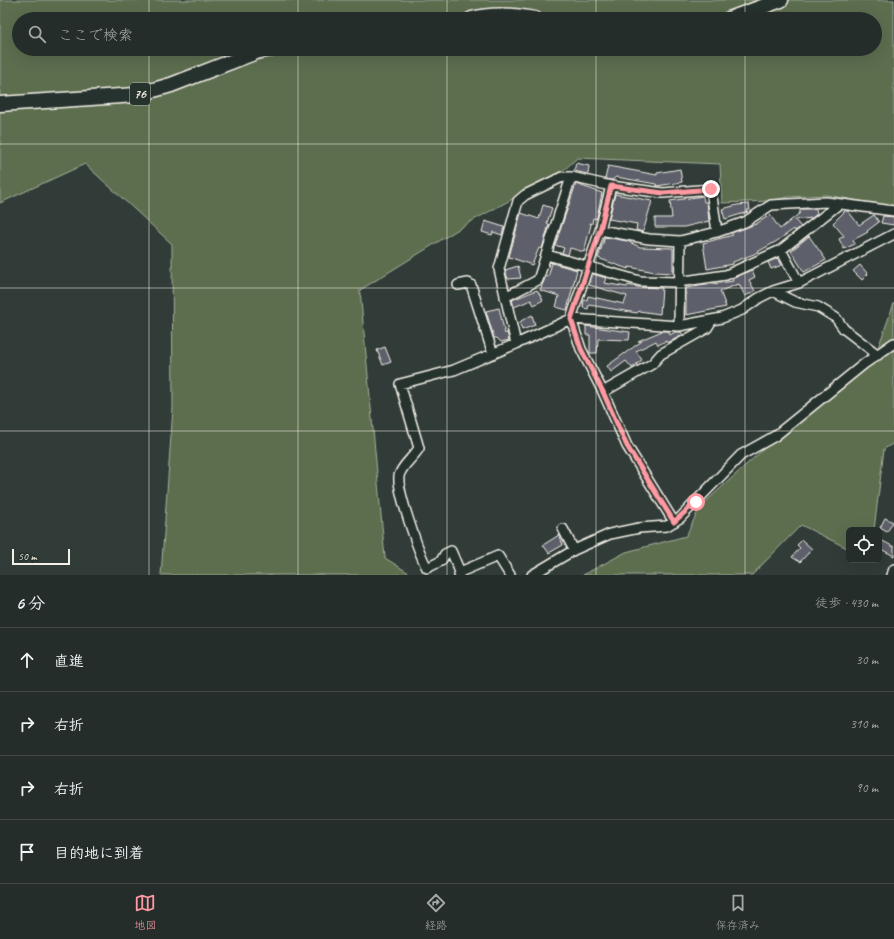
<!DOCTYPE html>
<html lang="ja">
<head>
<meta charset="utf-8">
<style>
  body { margin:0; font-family:Caveat,"Klee One",sans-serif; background:#313937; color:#f1f3f6 }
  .controls { position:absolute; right:12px; bottom:12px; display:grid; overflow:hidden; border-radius:6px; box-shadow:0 4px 16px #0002 }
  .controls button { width:36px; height:36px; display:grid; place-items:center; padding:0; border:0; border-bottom:1px solid #424947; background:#252d2b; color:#f1f3f6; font:20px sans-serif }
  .scale { position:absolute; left:12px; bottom:10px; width:58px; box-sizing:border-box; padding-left:4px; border:2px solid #f4f1e8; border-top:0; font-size:11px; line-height:14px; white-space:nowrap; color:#f4f1e8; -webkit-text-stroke:3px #26332d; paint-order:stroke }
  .stop { position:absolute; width:12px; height:12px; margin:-9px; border:3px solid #ff9aa2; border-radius:50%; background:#fff }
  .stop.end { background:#ff9aa2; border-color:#fff; box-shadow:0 1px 4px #0008 }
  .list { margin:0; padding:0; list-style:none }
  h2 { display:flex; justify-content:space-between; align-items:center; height:52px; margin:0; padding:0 16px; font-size:17px }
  h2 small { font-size:13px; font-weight:400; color:#a3a8a9 }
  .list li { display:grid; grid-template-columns:26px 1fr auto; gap:12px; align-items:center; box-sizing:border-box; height:64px; padding:0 16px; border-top:1px solid #424947 }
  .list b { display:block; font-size:15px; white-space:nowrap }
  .list em { font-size:13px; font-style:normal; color:#a3a8a9 }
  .icon { flex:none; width:22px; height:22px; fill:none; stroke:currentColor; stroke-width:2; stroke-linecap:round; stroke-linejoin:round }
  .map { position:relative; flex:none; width:894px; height:575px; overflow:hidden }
  .search { position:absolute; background:#252d2b; box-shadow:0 4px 16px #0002; left:12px; right:12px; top:12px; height:44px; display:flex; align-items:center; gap:10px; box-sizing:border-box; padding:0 14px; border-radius:22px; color:#a3a8a9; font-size:15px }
  .sheet { height:308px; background:#252d2b }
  nav { display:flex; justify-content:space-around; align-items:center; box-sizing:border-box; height:56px; border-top:1px solid #424947; background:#252d2b; font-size:11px; color:#a3a8a9 }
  nav a { display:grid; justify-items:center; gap:2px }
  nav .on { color:#ff9aa2 }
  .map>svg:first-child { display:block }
</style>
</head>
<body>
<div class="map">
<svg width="894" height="575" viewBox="0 0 894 575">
  <rect width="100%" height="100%" fill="#313c39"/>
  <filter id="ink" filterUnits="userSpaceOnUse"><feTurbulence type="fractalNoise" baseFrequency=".025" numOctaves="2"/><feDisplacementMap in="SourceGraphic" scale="8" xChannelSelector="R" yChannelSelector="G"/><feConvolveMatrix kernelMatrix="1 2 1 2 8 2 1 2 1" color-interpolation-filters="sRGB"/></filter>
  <g filter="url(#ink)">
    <path fill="#5d6e50" stroke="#a8b09c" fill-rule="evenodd" d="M 0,0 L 894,0 L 894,207 L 826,195 L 789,197 L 769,201 L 722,203 L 720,164 L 577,158 L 562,172 L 470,222 L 360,290 L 385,558 L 412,575 L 161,575 L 173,408 L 172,244 L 85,164 L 0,203 ZM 19,19 L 875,19 L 875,49 L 19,49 Z
      M 894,303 L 894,443 L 884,449 L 874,530 L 849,530 L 849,549 L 801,525 L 752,575 L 583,575 L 626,552 L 686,536 L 700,507 L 804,412 L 878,348 Z"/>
    <path fill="#5d5e6a" stroke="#f4f1e8" d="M 576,163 L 589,166 L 588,174 L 574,171 Z
      M 608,166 L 657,175 L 657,173 L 680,169 L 682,182 L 657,186 L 656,184 L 616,177 L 612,180 L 605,179 Z
      M 576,184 L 602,193 L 597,217 L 596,219 L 593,218 L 592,224 L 590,223 L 591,225 L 584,252 L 570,248 L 568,255 L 562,253 L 564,248 L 555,245 Z
      M 615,194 L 652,201 L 643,232 L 636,230 L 637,224 L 609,219 Z
      M 703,196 L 704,202 L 707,202 L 709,221 L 684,227 L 655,227 L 655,218 L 672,218 L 670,201 Z
      M 749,204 L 750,210 L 747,210 L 748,212 L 725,219 L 722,209 L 737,205 Z
      M 543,205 L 552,208 L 547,223 L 549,224 L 542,249 L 539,248 L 532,265 L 509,257 L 521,213 L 539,219 Z
      M 800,209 L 816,209 L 817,214 L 812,218 L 795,220 L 801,227 L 795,231 L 794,229 L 777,241 L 754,254 L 733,262 L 733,264 L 707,269 L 703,243 L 733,235 L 731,233 L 756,224 L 770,215 L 780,229 L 800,213 Z
      M 845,211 L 848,211 L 859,225 L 874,215 L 879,222 L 867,231 L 868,232 L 853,240 L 855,244 L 844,249 L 839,239 L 844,236 L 833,223 Z
      M 883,216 L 894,217 L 894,225 L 881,223 Z
      M 485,221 L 504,227 L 502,235 L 493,232 L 492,235 L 482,232 Z
      M 809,236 L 826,260 L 804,272 L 791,251 Z
      M 605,237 L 627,241 L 640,247 L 673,248 L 673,273 L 655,272 L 629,267 L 628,269 L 598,258 Z
      M 778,258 L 782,265 L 771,269 L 768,262 Z
      M 552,263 L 577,270 L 567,310 L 556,307 L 559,296 L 540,290 L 546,276 L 548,277 Z
      M 860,265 L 868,274 L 862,280 L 853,271 Z
      M 518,266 L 521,278 L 508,279 L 505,270 Z
      M 752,270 L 755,277 L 749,280 L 755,291 L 745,296 L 739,284 L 720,291 L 726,307 L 686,315 L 686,288 L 733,281 L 732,279 Z
      M 593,274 L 606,278 L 604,283 L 627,287 L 628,285 L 637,287 L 662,288 L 660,314 L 639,311 L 637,313 L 589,305 L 588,309 L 583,308 L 584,300 L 587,300 L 588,296 L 624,304 L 627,296 L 589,285 Z
      M 537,290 L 543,300 L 534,305 L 531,300 L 514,307 L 512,300 Z
      M 499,308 L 505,334 L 507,332 L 509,340 L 501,342 L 497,338 L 494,338 L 486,311 Z
      M 532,315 L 535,325 L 522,330 L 520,324 L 521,321 Z
      M 586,326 L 630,332 L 629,340 L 598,339 L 597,353 L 590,353 L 590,335 L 586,335 Z
      M 662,331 L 669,331 L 670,335 L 675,332 L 681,332 L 683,335 L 667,343 L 666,341 L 658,345 L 656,341 L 636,351 L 642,360 L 632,368 L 626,361 L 611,372 L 607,366 L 642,341 L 638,341 Z
      M 385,347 L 391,362 L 383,365 L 377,350 Z
      M 885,518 L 893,522 L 887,532 L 880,528 Z
      M 559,535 L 563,545 L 549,553 L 543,545 Z
      M 879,539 L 894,547 L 894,556 L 879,548 Z
      M 802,540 L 812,549 L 800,562 L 792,557 L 800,548 L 797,545 Z"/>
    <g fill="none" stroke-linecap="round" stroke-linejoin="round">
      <defs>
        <path id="minor" d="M 611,186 L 600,230 L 571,319 L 581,349 L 603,392 L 627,446 L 674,522
          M 600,230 L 649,239 L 680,241 L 717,232
          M 781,250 L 799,283
          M 547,255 L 640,281 L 678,282 L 726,275 L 781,250 L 839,204
          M 458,285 L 468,283 L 471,285 L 493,354
          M 773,291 L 795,302 L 818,307 L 836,318 L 844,329 L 878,355
          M 505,297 L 538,280 L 571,177
          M 679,326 L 680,241
          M 516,344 L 499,269 L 518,201 L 525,195 L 562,177 L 571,177 L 611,186 L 663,193 L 711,189 L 717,232 L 745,222 L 771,205 L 826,202 L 894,211
          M 603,392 L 652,364 L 661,354 L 707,328 L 712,320
          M 563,529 L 574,550
          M 460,572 L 451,551 L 445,554 L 441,561 L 427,568 C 419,553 397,491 399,476 C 401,466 414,457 419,448 L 400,384 L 454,370 L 516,344 L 571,319 L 679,326 L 722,318 L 742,310 L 759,298 L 773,291 L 799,283 L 894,234
          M 459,575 L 460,572 L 498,556 L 510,575
          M 532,575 L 574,550 L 610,534 L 639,528 L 667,526 L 680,518 L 741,455 L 775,436 L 864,364 L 894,343
          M 892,575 L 894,569"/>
        <path id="primary" d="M 472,19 C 493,13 514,15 535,19
          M 729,19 L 781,0
          M 0,104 L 136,95 L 171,85 L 259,51 L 272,49"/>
      </defs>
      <use href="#minor" stroke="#f4f1e8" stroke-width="12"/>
      <use href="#primary" stroke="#f4f1e8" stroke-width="17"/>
      <use href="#minor" stroke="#26332d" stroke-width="9"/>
      <use href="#primary" stroke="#26332d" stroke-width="14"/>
    </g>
  </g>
  <g fill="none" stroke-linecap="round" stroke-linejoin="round" filter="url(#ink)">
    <path stroke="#ff9aa2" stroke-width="5" d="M 696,502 L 674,522 L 627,446 L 603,392 L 581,349 L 571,319 L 600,230 L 611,186 L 663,193 L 711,189"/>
  </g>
  <path fill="none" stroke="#f4f1e8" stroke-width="1" stroke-opacity="0.55" d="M 149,0 L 149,19M 298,0 L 298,19M 447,0 L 447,19M 596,0 L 596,19M 745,0 L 745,19M 149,49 L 149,575M 298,49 L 298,575M 447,49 L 447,575M 596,49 L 596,575M 745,49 L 745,575M 0,144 L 894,144M 0,288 L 894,288M 0,431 L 894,431"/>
  <g text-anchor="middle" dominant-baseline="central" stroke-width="3" stroke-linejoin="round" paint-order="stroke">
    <rect fill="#26332d" stroke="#b6b8b0" stroke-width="1" x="130" y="83" width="20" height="22" rx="3"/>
    <g font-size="13" font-weight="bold" fill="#f4f1e8">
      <text x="140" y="94">76</text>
    </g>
  </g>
</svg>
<div class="controls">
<button><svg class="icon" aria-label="locate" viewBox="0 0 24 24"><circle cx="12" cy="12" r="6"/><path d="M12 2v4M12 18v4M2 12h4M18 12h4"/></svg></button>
</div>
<div class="scale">50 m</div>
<div class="stop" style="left:696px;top:502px"></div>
<div class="stop end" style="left:711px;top:189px"></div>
<div class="search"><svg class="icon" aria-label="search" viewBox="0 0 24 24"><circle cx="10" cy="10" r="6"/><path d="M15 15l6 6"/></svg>ここで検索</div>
</div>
<section class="sheet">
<h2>6 分<small>徒歩 · 430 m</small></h2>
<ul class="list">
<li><svg class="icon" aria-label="ahead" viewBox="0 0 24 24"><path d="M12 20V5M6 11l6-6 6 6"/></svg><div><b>直進</b></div><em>30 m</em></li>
<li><svg class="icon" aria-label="right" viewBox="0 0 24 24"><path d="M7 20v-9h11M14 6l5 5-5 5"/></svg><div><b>右折</b></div><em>310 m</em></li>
<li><svg class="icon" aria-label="right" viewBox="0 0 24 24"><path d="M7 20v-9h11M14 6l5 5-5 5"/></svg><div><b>右折</b></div><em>90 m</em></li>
<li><svg class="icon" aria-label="arrive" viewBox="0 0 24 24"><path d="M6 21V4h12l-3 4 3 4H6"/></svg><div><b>目的地に到着</b></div></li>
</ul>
</section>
<nav>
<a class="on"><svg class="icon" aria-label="map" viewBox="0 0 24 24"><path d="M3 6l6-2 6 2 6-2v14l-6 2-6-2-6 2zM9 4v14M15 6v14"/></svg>地図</a>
<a><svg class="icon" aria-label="directions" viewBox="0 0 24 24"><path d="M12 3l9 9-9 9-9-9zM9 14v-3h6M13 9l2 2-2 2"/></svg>経路</a>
<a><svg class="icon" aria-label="saved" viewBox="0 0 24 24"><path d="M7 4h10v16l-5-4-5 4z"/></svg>保存済み</a>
</nav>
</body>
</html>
